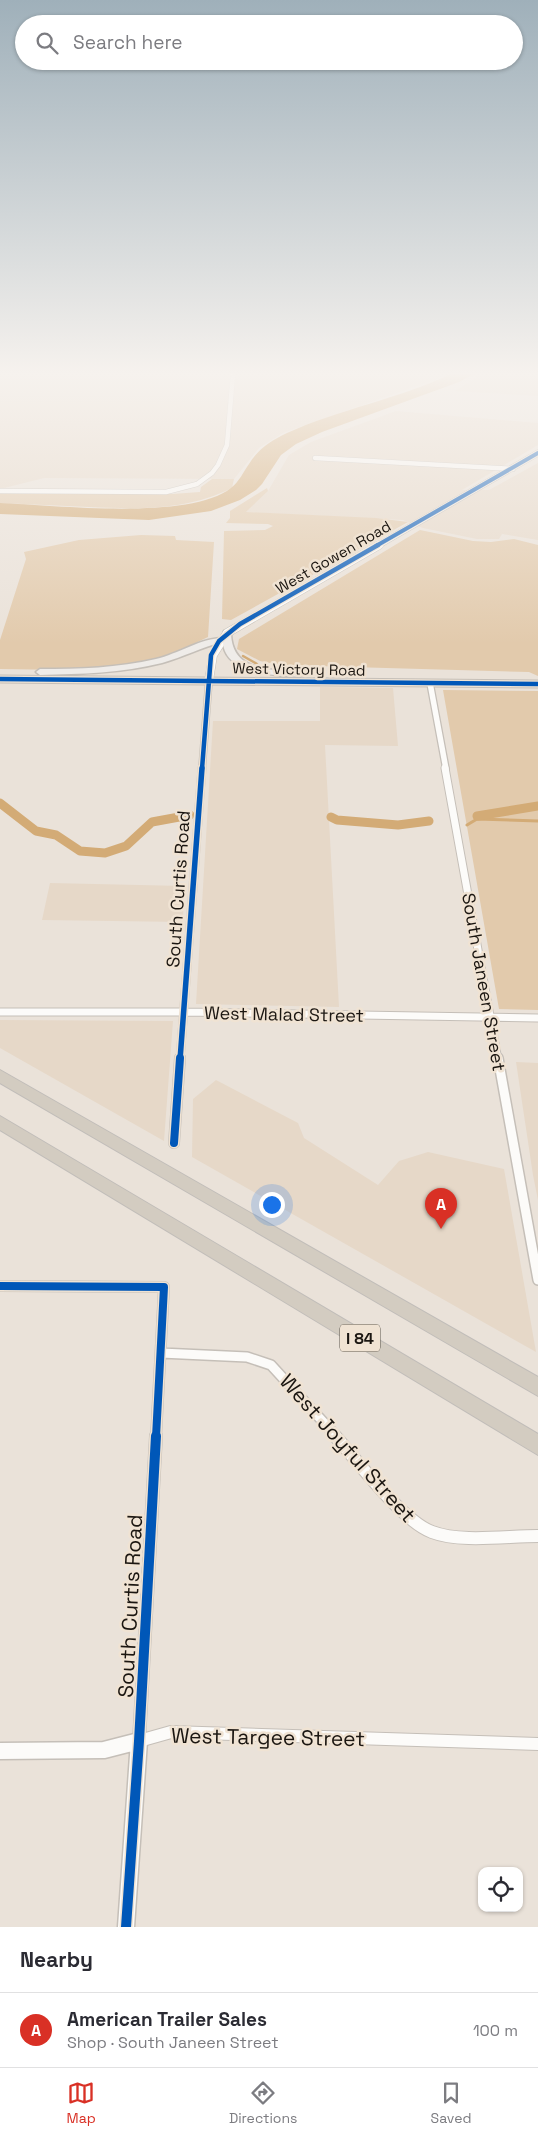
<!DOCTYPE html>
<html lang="en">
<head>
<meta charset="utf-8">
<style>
  body { margin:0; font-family:"Space Grotesk",sans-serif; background:#f2f2f3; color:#2b2b33 }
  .controls { position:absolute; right:15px; bottom:15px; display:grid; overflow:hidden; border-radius:10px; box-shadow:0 1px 4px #0004 }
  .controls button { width:45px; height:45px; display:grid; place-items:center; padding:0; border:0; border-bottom:1px solid #e1e1e2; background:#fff; color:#2b2b33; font:25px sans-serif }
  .you { position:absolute; left:271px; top:1204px; width:18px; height:18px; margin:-12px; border:4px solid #fff; border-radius:50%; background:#1a73e8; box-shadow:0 0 0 8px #1a73e833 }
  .badge { display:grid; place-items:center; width:32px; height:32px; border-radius:50%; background:#d93025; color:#fff; font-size:16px; font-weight:700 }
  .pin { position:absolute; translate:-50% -41px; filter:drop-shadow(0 1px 2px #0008) }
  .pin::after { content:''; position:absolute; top:26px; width:18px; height:15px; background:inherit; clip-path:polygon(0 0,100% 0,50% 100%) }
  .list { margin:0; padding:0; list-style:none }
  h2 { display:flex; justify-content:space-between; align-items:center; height:65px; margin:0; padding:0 20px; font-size:21px }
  h2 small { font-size:16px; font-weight:400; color:#7c7c81 }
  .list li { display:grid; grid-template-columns:32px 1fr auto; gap:15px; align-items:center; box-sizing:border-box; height:75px; padding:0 20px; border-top:1px solid #e1e1e2 }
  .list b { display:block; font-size:19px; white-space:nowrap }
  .list p { margin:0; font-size:16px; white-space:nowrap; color:#7c7c81 }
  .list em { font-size:16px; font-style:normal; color:#7c7c81 }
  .icon { flex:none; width:28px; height:28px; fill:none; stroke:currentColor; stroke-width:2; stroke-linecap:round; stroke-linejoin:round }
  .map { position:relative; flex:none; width:538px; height:1927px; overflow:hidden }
  .search { position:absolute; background:#fff; box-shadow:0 1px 4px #0004; left:15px; right:15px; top:15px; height:55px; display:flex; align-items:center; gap:12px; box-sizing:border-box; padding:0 18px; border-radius:28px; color:#7c7c81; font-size:19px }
  .sheet { height:140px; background:#fff }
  nav { display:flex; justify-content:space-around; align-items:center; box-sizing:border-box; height:70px; border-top:1px solid #e1e1e2; background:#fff; font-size:14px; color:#7c7c81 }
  nav a { display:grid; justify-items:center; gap:2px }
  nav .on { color:#d93025 }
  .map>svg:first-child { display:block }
</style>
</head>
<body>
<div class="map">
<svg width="538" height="1927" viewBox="0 0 538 1927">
  <rect width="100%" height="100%" fill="#eae2d9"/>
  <path fill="#e6d8c8" d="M 0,374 L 451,374 L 283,433 L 259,448 L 234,479 L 44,478 L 4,488 L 0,488 Z
    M 482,374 L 538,374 L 538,396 L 455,391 Z
    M 396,411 L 538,423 L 538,445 L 462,490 L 489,490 L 538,463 L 538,540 L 502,534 L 499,539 L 477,539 L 423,528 L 403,520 L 246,512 L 268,491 L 289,455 L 311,442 Z
    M 320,687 L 393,688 L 398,746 L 325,745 L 339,1007 L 196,1004 L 213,721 L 320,721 Z
    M 50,883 L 184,886 L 183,922 L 42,920 Z
    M 0,1020 L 173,1021 L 164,1141 L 0,1048 Z
    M 516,1062 L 538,1063 L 538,1200 L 533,1175 Z
    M 216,1080 L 298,1123 L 304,1138 L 378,1185 L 399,1161 L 428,1152 L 504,1169 L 536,1352 L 192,1157 L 193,1099 Z"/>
  <path fill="#e2caac" d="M 212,479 L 234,479 L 232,488 C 186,511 139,509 89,507 C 59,506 30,504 0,503 L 0,493 L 172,494 L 200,492 L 201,487 Z
    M 267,488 L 268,491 L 246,512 L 376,518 L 408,522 L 231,620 L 222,619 L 224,531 L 265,530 L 273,526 L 268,524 L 226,523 L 230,518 L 230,511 Z
    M 420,530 L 473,541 L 491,542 L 514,539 L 538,545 L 538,676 L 529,672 L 280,665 L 260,661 L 237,649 L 239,639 Z
    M 141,535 L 175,536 L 176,540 L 214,542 L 208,637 C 194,643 180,652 166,657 C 114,675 54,669 0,669 L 0,640 L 26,559 L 24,552 L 79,540 Z
    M 443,690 L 538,691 L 538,1010 L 499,1009 Z"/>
  <path fill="#d3ab76" d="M 451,374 L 474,374 L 459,382 L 322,432 L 296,444 L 281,455 L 262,484 L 256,490 L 240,500 L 211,511 L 149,520 L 0,514 L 0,503 C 54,505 189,521 231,488 C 239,482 244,471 249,464 C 258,449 272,440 287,433 C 340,409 398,399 451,374 Z"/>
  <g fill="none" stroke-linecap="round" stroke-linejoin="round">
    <path stroke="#d3ab76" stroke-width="2.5" d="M 243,656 L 257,664"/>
    <path stroke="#d3ab76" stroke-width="3" d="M 467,825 L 477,819 L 538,821"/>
    <path stroke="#d3ab76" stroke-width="9" d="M 0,803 L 36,831 L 56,835 L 80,851 L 105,853 L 126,846 L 152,822 L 190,815
      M 477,816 L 538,806
      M 331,817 L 337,820 L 398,825 L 429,821"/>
    <defs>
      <path id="minor-far4" d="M 315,458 L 513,469
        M 0,491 L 166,492 L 197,484 L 212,473 L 218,465 L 227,445 L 233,374"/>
      <path id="minor-far3" d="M 430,683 L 446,769
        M 202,769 L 209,680"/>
      <path id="minor-far2" d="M 445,768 L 498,1060
        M 0,1012 L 185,1012 L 538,1018
        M 180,1060 L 202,768"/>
      <path id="minor-far1" d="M 498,1058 L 538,1280
        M 174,1143 L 180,1058
        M 0,1286 L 164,1287 L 156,1437
        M 161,1353 L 247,1357 L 271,1365 L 337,1437"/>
      <path id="minor" d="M 156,1436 L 139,1741 L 171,1732 L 538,1744
        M 335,1436 C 358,1461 402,1521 432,1532 C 461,1543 506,1536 538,1536"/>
      <path id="tertiary-far2" d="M 377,546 L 538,453"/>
      <path id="tertiary-far1" d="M 209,680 L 213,655 L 227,633 L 379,545"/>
      <path id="tertiary" d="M 0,1751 L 104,1750 L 139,1741 L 126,1927"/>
      <path id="secondary" d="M 224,631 L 231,633 C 232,672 270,670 300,671 L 304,674 C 299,678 292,676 285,676 C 264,674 224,670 223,642 C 202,647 183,657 162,663 C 122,673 81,674 40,675 L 36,672 L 40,669 C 79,669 118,668 156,659 C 178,654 201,638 223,638 Z
        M 0,676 L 538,681 L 538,687 L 0,682 Z"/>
      <path id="motorway" d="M 0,1070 L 538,1377 L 538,1396 L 0,1083 Z
        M 0,1116 L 538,1434 L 538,1455 L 0,1130 Z"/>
    </defs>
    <use href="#minor-far4" stroke="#c5bfb8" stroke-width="5.5"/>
    <use href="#minor-far3" stroke="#c5bfb8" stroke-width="8"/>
    <use href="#minor-far2" stroke="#c5bfb8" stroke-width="9"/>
    <use href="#minor-far1" stroke="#c5bfb8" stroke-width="12"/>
    <use href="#minor" stroke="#c5bfb8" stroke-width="14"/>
    <use href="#tertiary-far2" stroke="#c5bfb8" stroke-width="7"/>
    <use href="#tertiary-far1" stroke="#c5bfb8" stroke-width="9"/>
    <use href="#tertiary" stroke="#c5bfb8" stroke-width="19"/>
    <use href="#secondary" stroke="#c5bfb8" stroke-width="3"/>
    <use href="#motorway" stroke="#c1bdb9" stroke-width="2"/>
    <use href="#minor-far4" stroke="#fcfbf9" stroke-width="4.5"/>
    <use href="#minor-far3" stroke="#fcfbf9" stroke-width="5.5"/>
    <use href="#minor-far2" stroke="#fcfbf9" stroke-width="7"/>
    <use href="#minor-far1" stroke="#fcfbf9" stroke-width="9"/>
    <use href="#minor" stroke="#fcfbf9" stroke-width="12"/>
    <use href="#tertiary-far2" stroke="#fcfbf9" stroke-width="5.5"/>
    <use href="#tertiary-far1" stroke="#fcfbf9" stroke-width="8"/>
    <use href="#tertiary" stroke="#fcfbf9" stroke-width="16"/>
    <use href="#secondary" fill="#efece9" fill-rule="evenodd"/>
    <use href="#motorway" fill="#d3ccc1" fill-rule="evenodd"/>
    <defs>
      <path id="cycleway-far4" d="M 376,546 L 538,453"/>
      <path id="cycleway-far3" d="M 0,679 L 538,684
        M 202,769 L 211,655 L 219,641 L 240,624 L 378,545"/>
      <path id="cycleway-far2" d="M 180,1060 L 202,768"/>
      <path id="cycleway-far1" d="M 174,1143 L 180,1058
        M 0,1286 L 164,1287 L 156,1437"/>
      <path id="cycleway" d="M 126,1927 L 139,1741 L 156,1436"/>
    </defs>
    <use href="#cycleway-far4" stroke="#f0e3d3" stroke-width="5.5"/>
    <use href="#cycleway-far3" stroke="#f0e3d3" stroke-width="7"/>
    <use href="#cycleway-far2" stroke="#f0e3d3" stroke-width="9"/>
    <use href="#cycleway-far1" stroke="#f0e3d3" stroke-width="11"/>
    <use href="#cycleway" stroke="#f0e3d3" stroke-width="13"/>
    <use href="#cycleway-far4" stroke="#0057b8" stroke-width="4"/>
    <use href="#cycleway-far3" stroke="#0057b8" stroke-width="4.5"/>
    <use href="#cycleway-far2" stroke="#0057b8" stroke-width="5.5"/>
    <use href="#cycleway-far1" stroke="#0057b8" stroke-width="8"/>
    <use href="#cycleway" stroke="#0057b8" stroke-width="10"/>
  </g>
  <linearGradient id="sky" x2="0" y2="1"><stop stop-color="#9fb0ba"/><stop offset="0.58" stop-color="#f6f2ee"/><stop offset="1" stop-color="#f6f2ee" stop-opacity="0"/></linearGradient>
  <rect width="538" height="644" fill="url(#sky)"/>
  <g text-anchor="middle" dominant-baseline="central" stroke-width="5" stroke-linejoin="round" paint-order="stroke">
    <g font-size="15" fill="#1b1611" stroke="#f0e3d3">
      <text transform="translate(333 557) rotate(-30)">West Gowen Road</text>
      <text transform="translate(299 669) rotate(1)">West Victory Road</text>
    </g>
    <rect fill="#f0e3d3" stroke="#5b544b" stroke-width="1" x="340" y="1324.5" width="40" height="27" rx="4"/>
    <g font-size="16" font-weight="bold" fill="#1b1611">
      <text x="360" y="1338">I 84</text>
    </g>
    <g font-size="18" fill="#1b1611" stroke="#f0e3d3">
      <text transform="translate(178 889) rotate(-86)">South Curtis Road</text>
      <text transform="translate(484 982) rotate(80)">South Janeen Street</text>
      <text transform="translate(284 1014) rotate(1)">West Malad Street</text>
    </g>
    <g font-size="21" fill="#1b1611" stroke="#f0e3d3">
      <text transform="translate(348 1448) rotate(48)">West Joyful Street</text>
      <text transform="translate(130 1606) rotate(-87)">South Curtis Road</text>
      <text transform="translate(268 1737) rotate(1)">West Targee Street</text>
    </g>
  </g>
</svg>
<div class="controls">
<button><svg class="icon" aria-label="locate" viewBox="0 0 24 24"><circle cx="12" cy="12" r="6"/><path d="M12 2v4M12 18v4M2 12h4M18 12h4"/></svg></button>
</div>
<div class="you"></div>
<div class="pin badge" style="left:441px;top:1229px">A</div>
<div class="search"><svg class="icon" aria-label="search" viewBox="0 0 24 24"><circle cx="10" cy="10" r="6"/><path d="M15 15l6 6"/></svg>Search here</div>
</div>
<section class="sheet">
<h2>Nearby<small></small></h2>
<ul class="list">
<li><span class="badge">A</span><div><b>American Trailer Sales</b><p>Shop · South Janeen Street</p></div><em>100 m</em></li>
</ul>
</section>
<nav>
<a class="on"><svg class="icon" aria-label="map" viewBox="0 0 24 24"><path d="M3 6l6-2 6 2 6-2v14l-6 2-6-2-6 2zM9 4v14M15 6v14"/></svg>Map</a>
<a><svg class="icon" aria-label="directions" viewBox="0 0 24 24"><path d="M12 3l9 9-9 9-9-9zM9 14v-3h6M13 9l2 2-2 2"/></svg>Directions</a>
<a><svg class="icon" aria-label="saved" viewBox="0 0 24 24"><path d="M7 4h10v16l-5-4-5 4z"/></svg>Saved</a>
</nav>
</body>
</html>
